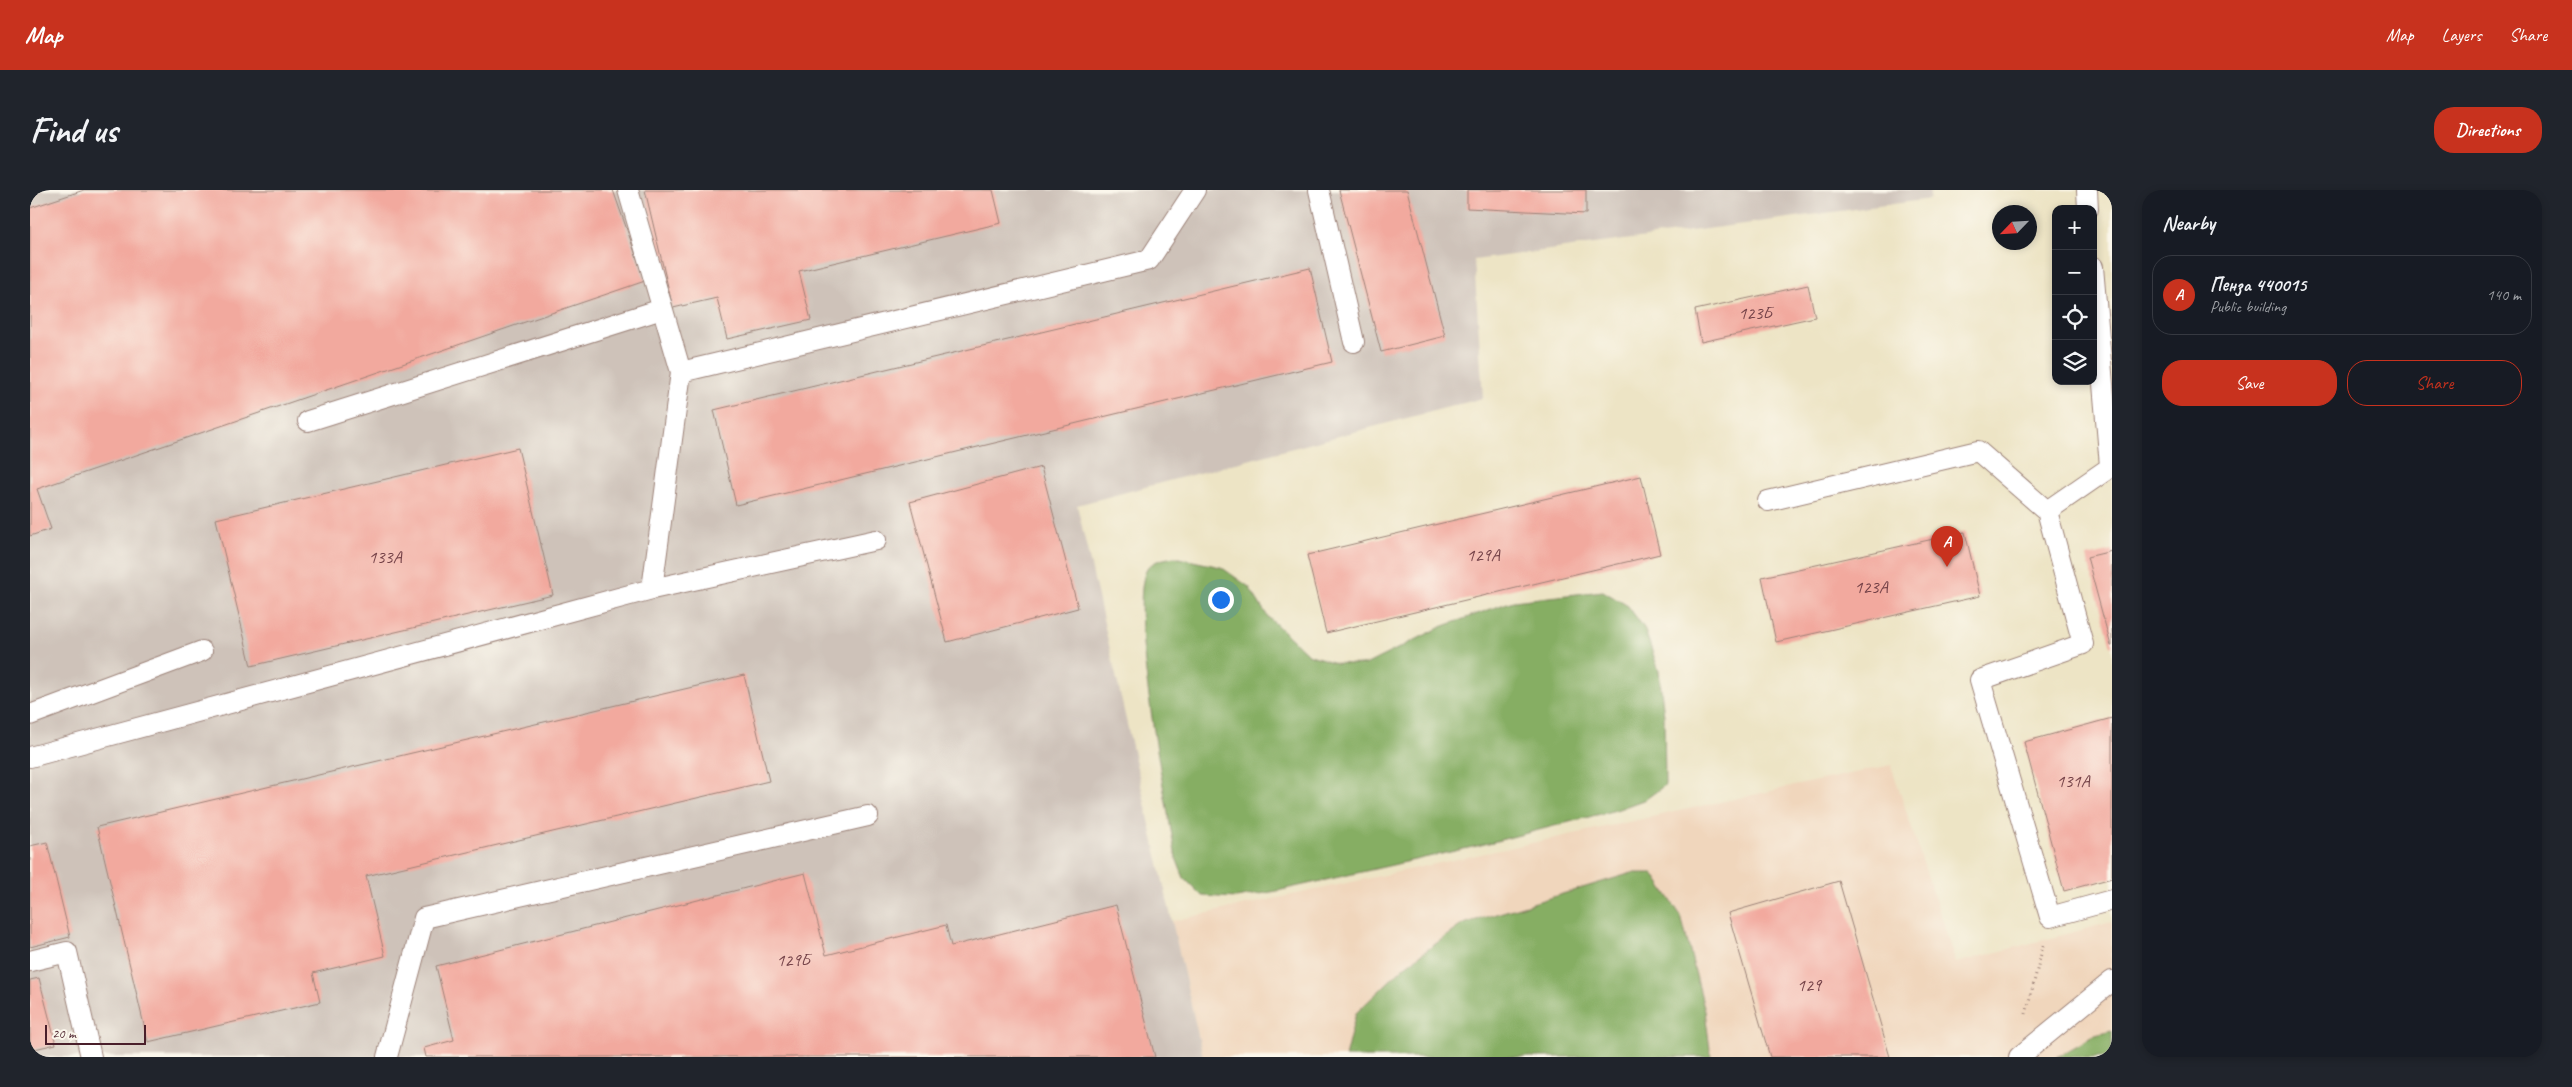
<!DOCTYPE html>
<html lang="en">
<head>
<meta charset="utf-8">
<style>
  body { margin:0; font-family:Caveat,sans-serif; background:#20242c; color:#f1f3f6 }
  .controls { position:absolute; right:15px; top:15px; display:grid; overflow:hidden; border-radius:10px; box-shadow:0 2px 8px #0003 }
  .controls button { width:45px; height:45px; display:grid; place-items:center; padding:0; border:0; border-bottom:1px solid #363941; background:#171b24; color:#f1f3f6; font:25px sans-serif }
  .compass { position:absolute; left:1962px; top:15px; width:45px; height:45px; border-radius:50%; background:#171b24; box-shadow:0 2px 8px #0003; rotate:245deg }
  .scale { position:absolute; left:15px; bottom:12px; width:101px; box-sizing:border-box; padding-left:5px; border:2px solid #4a1f2b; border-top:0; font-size:14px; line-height:18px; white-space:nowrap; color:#4a1f2b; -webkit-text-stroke:4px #fbf7ec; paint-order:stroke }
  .you { position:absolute; left:1190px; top:409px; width:18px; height:18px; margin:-12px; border:4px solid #fff; border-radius:50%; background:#1a73e8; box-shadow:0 0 0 8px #1a73e833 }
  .badge { display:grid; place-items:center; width:32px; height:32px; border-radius:50%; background:#c8321e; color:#fff; font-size:16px; font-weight:700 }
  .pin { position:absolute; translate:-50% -41px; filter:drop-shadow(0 1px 2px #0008) }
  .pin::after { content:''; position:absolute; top:26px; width:18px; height:15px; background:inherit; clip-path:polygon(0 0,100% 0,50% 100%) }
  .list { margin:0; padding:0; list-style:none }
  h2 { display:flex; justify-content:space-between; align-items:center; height:65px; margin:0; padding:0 20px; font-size:21px }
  h2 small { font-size:16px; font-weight:400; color:#9ea1a6 }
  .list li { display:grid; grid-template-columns:32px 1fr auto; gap:15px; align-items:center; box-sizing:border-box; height:80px; margin:0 10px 10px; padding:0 10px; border:1px solid #363941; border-radius:20px }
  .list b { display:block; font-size:19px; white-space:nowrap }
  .list p { margin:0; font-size:16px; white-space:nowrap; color:#9ea1a6 }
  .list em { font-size:16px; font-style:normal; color:#9ea1a6 }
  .actions { display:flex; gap:10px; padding:15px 20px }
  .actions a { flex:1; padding:11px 0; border:1px solid #c8321e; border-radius:20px; text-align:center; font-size:18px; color:#c8321e }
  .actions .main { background:#c8321e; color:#fff }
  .icon { flex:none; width:28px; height:28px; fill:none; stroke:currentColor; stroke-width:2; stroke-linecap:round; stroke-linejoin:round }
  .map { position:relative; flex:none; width:2082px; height:867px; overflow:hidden; border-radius:20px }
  header { display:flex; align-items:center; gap:30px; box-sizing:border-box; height:70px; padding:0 25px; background:#c8321e; color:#fff }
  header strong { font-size:24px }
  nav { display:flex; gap:28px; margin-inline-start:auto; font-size:18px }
  .intro { display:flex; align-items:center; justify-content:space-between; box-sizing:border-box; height:120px; padding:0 30px }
  h1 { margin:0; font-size:35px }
  .button { padding:12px 22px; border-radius:20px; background:#c8321e; color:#fff; font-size:18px; font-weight:700 }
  main { display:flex; gap:30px; padding:0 30px }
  aside { flex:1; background:#171b24; border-radius:20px; box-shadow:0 2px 8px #0003 }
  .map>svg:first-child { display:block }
</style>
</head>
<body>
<header>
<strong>Map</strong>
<nav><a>Map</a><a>Layers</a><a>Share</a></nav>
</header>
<div class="intro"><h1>Find us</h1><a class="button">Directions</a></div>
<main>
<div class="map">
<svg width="2082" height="867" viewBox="0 0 2082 867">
  <rect width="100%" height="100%" fill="#fbf7ec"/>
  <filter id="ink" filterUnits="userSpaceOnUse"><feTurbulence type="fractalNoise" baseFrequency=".02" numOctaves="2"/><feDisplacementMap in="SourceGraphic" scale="10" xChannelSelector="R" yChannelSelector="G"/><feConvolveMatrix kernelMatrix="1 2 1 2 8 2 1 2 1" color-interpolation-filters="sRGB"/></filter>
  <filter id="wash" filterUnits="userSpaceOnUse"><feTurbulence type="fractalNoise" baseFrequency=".0096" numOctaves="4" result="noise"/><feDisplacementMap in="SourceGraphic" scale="20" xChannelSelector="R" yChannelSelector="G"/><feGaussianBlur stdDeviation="1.12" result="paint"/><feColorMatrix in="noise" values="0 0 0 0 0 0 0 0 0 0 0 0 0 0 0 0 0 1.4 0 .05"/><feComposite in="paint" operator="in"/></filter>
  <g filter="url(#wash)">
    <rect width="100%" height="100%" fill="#ede4c5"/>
    <path fill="#f0d6bc" d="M 1861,575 L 1926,773 L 2082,732 L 2082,867 L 1173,867 L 1142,731 Z"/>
    <path fill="#cec2b9" d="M 0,0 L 1900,0 L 1900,9 L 1444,70 L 1453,208 L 1047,315 L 1173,867 L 0,867 Z"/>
    <path fill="#86ae64" stroke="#686648" d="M 1144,367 L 1191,377 L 1219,397 L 1238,427 L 1278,464 L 1305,473 L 1335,475 L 1411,437 L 1483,411 L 1573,401 L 1598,416 L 1614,438 L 1629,481 L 1634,526 L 1635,595 L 1616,609 L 1586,620 L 1447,656 L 1247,701 L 1206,708 L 1172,706 L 1154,688 L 1146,668 C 1138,621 1096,412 1117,379 C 1123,370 1134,369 1144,367 Z
      M 1602,683 L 1623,683 L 1651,726 L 1675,821 L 1681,867 L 1315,867 L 1326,823 L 1375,776 L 1433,734 Z
      M 2082,841 L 2082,867 L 2027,867 L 2065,845 Z"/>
    <g id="blocks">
      <path fill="#f2a99e" d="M 54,0 L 583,0 L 615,91 L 7,299 L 21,339 L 0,346 L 0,18 Z
        M 615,0 L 963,0 L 971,33 L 769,81 L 781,130 L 697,149 L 687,108 L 643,118 Z
        M 1309,0 L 1377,0 L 1415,146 L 1351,162 Z
        M 1437,0 L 1556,0 L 1556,24 L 1437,18 Z
        M 1280,78 L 1302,172 L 706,315 L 684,220 Z
        M 1778,95 L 1785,127 L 1671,152 L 1665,120 Z
        M 488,258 L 523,405 L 221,476 L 186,329 Z
        M 1011,277 L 1048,418 L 917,452 L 880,312 Z
        M 1611,286 L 1630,364 L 1296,443 L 1277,365 Z
        M 1935,342 L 1950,406 L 1746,452 L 1732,387 Z
        M 2082,361 L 2082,456 L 2081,456 L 2057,367 Z
        M 714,485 L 739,591 L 336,686 L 355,766 L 283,783 L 290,812 L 118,852 L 67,637 Z
        M 2082,528 L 2082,688 L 2034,701 L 1994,552 Z
        M 17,652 L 40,747 L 0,757 L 0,656 Z
        M 775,683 L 796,765 L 916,735 L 921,756 L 1086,715 L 1125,867 L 396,867 L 394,858 L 424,850 L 406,776 Z
        M 1809,691 L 1860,867 L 1740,867 L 1698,723 Z
        M 9,788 L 26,854 L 0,860 L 0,790 Z"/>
    </g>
  </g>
  <g filter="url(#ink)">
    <use href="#blocks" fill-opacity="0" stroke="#9c8278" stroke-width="1"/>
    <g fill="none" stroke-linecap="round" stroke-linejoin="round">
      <defs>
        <path id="lane" d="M 598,0 L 651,182 L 1119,70 L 1165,0
          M 1289,0 L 1324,152
          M 2057,0 L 2058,19
          M 2063,77 L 2080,276
          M 651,182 L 622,399 L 846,350
          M 278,231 L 632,119
          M 2082,276 L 2017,321 L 2053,454 L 1950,490 L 2020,727 L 2082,710
          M 1738,311 L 1948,261 L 2017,321
          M 0,525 L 172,461
          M 0,567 L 622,399
          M 0,771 L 37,762 L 61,867
          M 357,867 L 394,728 L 838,626
          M 1989,867 L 2082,791"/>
      </defs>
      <use href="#lane" stroke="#9c8278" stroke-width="22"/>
      <path stroke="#9c8278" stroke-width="3" stroke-dasharray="1 4" stroke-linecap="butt" d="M 1996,824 L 2014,752"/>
      <use href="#lane" stroke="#fff" stroke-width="20"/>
    </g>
  </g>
  <g text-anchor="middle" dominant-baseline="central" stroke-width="5" stroke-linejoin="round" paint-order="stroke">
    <g font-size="18" fill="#744248">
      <text x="1725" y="123">123Б</text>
      <text x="1453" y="365">129А</text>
      <text x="355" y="367">133А</text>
      <text x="1841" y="397">123А</text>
      <text x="2043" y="591">131А</text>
      <text x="763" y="770">129Б</text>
      <text x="1779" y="795">129</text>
    </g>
  </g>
</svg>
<div class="controls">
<button>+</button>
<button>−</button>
<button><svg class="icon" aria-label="locate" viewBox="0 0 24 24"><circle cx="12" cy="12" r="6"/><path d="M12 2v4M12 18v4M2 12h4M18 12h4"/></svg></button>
<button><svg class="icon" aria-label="layers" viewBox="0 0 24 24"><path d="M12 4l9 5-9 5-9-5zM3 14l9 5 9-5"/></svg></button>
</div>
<svg class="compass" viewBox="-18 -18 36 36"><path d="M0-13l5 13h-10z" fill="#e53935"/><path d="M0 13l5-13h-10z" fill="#9ea1a6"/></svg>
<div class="scale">20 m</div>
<div class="you"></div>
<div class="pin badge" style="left:1917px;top:377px">A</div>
</div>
<aside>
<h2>Nearby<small></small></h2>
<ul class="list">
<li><span class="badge">A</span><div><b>Пенза 440015</b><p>Public building</p></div><em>140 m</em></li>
</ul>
<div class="actions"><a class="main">Save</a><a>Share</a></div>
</aside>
</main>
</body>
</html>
